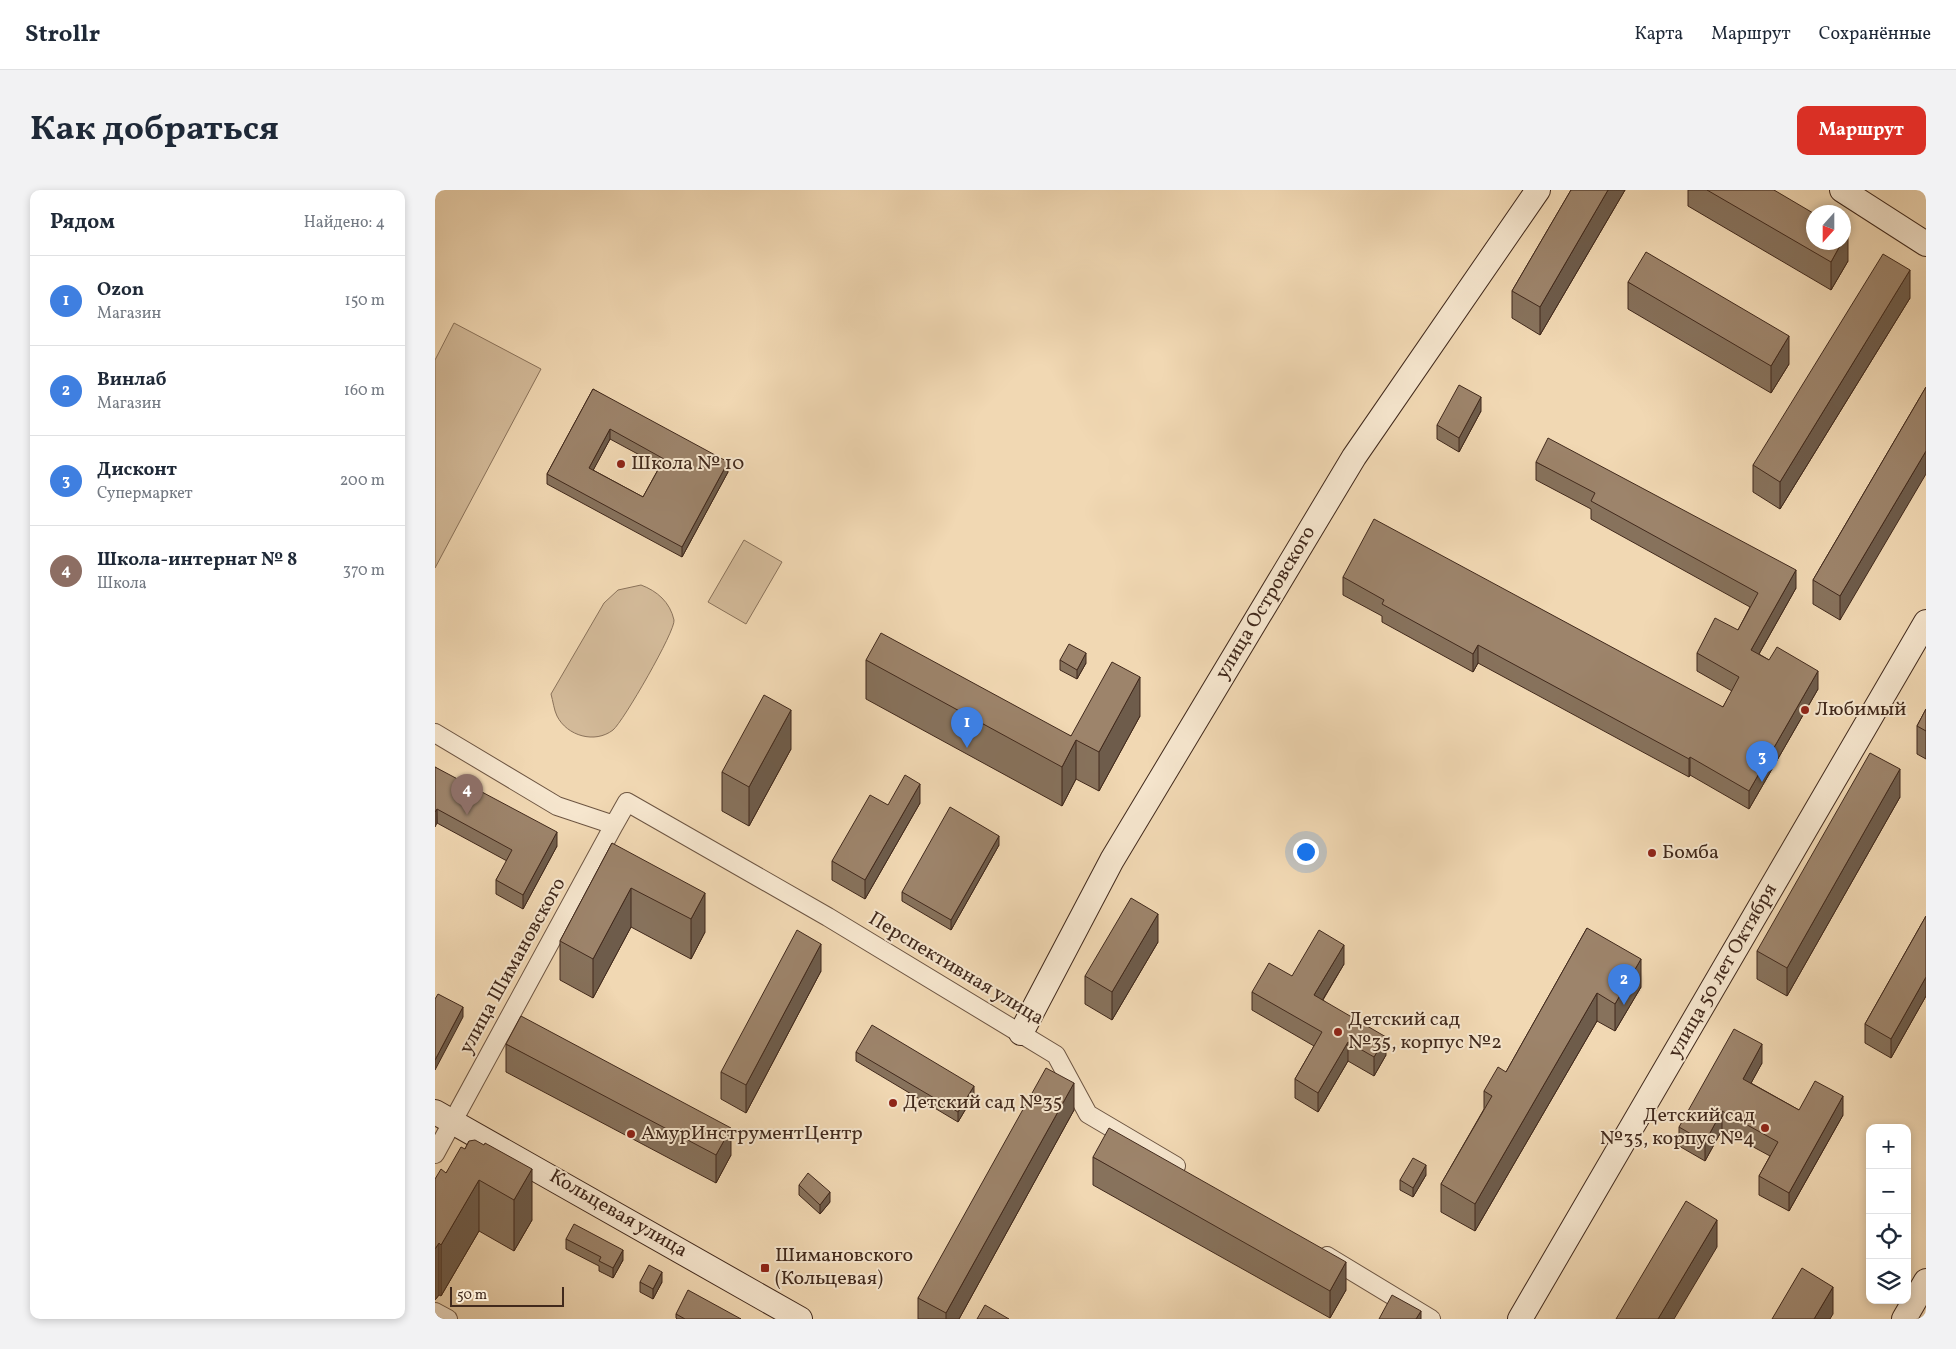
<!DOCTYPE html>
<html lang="ru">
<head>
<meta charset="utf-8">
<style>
  body { margin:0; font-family:Vollkorn,serif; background:#f2f2f3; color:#1f2937 }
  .controls { position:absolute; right:15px; bottom:15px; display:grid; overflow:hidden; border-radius:10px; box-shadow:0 2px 8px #0003 }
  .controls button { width:45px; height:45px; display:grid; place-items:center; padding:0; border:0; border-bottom:1px solid #e0e1e3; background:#fff; color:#1f2937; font:25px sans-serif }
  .compass { position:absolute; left:1371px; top:15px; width:45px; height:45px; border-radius:50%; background:#fff; box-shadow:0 2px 8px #0003; rotate:201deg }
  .scale { position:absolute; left:15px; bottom:12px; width:114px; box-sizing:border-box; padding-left:5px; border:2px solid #41291c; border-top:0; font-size:14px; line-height:18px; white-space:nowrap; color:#41291c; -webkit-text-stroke:4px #f6e6ce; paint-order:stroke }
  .you { position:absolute; left:870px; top:661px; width:18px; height:18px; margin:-12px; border:4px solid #fff; border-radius:50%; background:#1a73e8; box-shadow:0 0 0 8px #1a73e833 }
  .badge { display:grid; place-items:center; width:32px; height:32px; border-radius:50%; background:#d93025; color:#fff; font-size:16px; font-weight:700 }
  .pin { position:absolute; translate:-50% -41px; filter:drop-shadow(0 1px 2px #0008) }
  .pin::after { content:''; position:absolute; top:26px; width:18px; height:15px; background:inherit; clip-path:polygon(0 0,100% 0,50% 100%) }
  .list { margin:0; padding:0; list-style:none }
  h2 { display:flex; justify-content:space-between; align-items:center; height:65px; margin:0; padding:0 20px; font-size:21px }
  h2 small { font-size:16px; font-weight:400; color:#747a83 }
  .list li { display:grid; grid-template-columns:32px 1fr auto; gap:15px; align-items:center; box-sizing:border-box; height:90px; padding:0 20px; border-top:1px solid #e0e1e3 }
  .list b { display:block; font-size:19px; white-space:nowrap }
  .list p { margin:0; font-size:16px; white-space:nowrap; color:#747a83 }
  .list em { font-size:16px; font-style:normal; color:#747a83 }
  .icon { flex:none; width:28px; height:28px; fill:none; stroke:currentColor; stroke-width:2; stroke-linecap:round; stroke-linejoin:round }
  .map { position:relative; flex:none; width:1491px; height:1129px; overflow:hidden; border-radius:10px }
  header { display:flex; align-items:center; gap:30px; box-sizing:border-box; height:70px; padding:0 25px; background:#fff; border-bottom:1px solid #e0e1e3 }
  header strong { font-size:24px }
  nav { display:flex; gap:28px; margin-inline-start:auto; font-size:18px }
  .intro { display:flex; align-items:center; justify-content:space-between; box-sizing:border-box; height:120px; padding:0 30px }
  h1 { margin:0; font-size:35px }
  .button { padding:12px 22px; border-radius:10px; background:#d93025; color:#fff; font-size:18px; font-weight:700 }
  main { display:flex; gap:30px; padding:0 30px }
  aside { flex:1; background:#fff; border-radius:10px; box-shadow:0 2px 8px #0003 }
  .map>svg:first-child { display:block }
</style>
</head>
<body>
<header>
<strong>Strollr</strong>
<nav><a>Карта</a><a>Маршрут</a><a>Сохранённые</a></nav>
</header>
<div class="intro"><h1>Как добраться</h1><a class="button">Маршрут</a></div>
<main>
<aside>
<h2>Рядом<small>Найдено: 4</small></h2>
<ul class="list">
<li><span class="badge" style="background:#3f7fe0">1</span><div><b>Ozon</b><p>Магазин</p></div><em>150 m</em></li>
<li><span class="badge" style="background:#3f7fe0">2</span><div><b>Винлаб</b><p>Магазин</p></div><em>160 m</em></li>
<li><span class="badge" style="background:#3f7fe0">3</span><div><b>Дисконт</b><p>Супермаркет</p></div><em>200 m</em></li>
<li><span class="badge" style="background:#8d6e63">4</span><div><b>Школа-интернат № 8</b><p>Школа</p></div><em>370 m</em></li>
</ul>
</aside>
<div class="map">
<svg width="1491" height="1129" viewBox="0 0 1491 1129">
  <rect width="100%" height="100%" fill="#f1d8b3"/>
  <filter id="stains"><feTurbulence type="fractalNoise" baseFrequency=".004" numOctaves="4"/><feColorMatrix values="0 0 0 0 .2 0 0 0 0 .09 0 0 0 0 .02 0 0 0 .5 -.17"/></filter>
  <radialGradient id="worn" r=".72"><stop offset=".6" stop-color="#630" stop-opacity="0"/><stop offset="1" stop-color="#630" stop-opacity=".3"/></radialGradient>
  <path fill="#d3ba99" stroke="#8a725a" d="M 19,133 L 106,179 L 0,378 L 0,170 Z
    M 309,350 L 347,372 L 311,434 L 273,412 Z
    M 206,395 C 222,401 235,412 239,430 C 241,440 188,532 178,540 C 160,554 132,546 122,526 C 119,520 118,511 116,504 L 169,413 L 183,400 Z"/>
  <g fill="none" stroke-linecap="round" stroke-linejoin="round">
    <defs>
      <path id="street" d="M 0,543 L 122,616 L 179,635 L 192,612 L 393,727 L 621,865 L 653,924 L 741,976
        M 0,964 L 179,635
        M 892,1066 L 996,1129
        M 0,1122 L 13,1129"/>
      <path id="secondary" d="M 1407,0 L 1491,54
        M 586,843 L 677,670 L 919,267 L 1103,0
        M 0,922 L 365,1129
        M 1085,1129 L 1491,432
        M 1469,1129 L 1491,1091"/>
    </defs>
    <use href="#street" stroke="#6d5542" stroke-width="20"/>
    <use href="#secondary" stroke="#41291c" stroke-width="26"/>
    <use href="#street" stroke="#f6e6ce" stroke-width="18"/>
    <use href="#secondary" stroke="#f6e6ce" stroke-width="24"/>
  </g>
  <path fill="#87725c" stroke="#41291c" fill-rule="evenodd" d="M 1136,0 L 1190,0 L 1105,145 L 1077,128 L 1077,101 Z
    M 1253,0 L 1339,0 L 1413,71 L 1396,100 L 1253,16 Z
    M 1193,92 L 1354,174 L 1336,203 L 1193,119 Z
    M 1475,108 L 1345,319 L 1318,302 L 1318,275 Z
    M 1491,197 L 1405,430 L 1378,414 L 1378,390 Z
    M 158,199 L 293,282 L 247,367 L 112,294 L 112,284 ZM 175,249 L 225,276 L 208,307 L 158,280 Z
    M 1046,221 L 1024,262 L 1002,249 L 1002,235 Z
    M 1101,272 L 1361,398 L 1324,464 L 1383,499 L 1314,619 L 1255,585 L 1254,587 L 1043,473 L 1038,482 L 947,432 L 947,426 L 908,405 L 908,387 L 1288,517 L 1297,501 L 1262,481 L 1262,463 L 1303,440 L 1315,417 L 1156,329 L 1156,319 L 1101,290 Z
    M 431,470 L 636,546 L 705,526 L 664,601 L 641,589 L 627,616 L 431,509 Z
    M 625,470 L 651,473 L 642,489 L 625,480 Z
    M 1491,519 L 1491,569 L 1482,564 L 1482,536 Z
    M 356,559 L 314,636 L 287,621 L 287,582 Z
    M 0,577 L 122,656 L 88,719 L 61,704 L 61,690 L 72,671 L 2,633 Z
    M 1465,607 L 1352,806 L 1322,789 L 1322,761 Z
    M 485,613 L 430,709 L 397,690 L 397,671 L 453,615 Z
    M 177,653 L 270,742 L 256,769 L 196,737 L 158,808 L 125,790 L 125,751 Z
    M 564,655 L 516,740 L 467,711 L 467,702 Z
    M 1491,726 L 1491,806 L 1456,868 L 1430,853 L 1430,834 Z
    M 1152,738 L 1206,797 L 1180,841 L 1162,831 L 1040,1041 L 1006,1022 L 1006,994 L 1049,919 L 1049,901 L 1071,882 Z
    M 723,752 L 677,830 L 650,814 L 650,786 Z
    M 909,774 L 888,810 L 951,865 L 939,886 L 913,871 L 883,922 L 860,908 L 860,889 L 879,856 L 817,820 L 817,802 L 857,786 Z
    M 386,781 L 311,923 L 286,909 L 286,882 Z
    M 71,854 L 296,965 L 281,993 L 71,882 Z
    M 421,862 L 539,905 L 523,932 L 421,871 Z
    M 1327,873 L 1316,893 L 1364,920 L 1408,925 L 1354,1021 L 1324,1005 L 1324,986 L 1335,966 L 1287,940 L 1270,971 L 1244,956 L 1244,937 Z
    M 639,920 L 524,1129 L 483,1129 L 483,1108 Z
    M 34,951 L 97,1030 L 79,1061 L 44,1041 L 6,1106 L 4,1105 L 0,1110 L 0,989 L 11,983 L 30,959 Z
    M 658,967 L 911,1100 L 895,1128 L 658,995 Z
    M 991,985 L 978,1007 L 965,1000 L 965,990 Z
    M 364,995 L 395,1012 L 385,1024 L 364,1005 Z
    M 131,1049 L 188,1070 L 178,1088 L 164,1081 L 164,1076 L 131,1059 Z
    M 205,1092 L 227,1092 L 218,1109 L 205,1102 Z
    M 241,1124 L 306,1129 L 242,1129 L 241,1128 Z"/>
  <path fill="#6e5c4b" stroke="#41291c" d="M 1173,0 L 1190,0 L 1105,145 L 1105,117 Z
    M 1413,43 L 1413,71 L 1396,100 L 1396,72 L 1407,52 L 1408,52 L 1408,51 Z
    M 1475,80 L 1475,108 L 1345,319 L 1345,292 Z
    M 1354,146 L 1354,174 L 1336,203 L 1336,176 Z
    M 1046,207 L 1046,221 L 1024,262 L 1024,248 Z
    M 175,239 L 175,249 L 154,288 L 154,278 Z
    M 1491,261 L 1491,284 L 1405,430 L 1405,406 Z
    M 293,272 L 293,282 L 247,367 L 247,357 Z
    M 1361,380 L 1361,398 L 1316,478 L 1316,460 Z
    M 1043,455 L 1043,473 L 1038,482 L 1038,464 Z
    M 651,463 L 651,473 L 642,489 L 642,480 Z
    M 1383,481 L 1383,499 L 1314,619 L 1314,601 Z
    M 705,487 L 705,526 L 664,601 L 664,562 Z
    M 356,520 L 356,559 L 314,636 L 314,597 Z
    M 641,550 L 641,589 L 627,616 L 627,577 Z
    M 1255,567 L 1255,585 L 1254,587 L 1254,569 Z
    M 1465,579 L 1465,607 L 1352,806 L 1352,778 Z
    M 485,594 L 485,613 L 430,709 L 430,690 Z
    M 2,619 L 2,633 L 0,637 L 0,622 Z
    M 122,642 L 122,656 L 88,719 L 88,705 Z
    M 564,646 L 564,655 L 516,740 L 516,730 Z
    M 196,698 L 196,737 L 158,808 L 158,769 Z
    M 270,703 L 270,742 L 256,769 L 256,729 Z
    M 723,724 L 723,752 L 677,830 L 677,802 Z
    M 386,754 L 386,781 L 311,923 L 311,895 Z
    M 909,755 L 909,774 L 879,824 L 879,805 Z
    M 1206,769 L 1206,797 L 1180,841 L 1180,814 Z
    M 1491,787 L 1491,806 L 1456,868 L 1456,849 Z
    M 1162,803 L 1162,831 L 1040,1041 L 1040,1014 Z
    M 28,817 L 28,827 L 0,880 L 0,870 Z
    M 951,847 L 951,865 L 939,886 L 939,867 Z
    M 913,852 L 913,871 L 883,922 L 883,903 Z
    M 1327,854 L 1327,873 L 1308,908 L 1308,889 Z
    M 639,893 L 639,920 L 524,1129 L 511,1129 L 511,1123 Z
    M 539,896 L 539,905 L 523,932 L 523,922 Z
    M 1408,906 L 1408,925 L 1354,1021 L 1354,1003 Z
    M 1287,921 L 1287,940 L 1270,971 L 1270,952 Z
    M 296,938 L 296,965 L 281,993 L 281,965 Z
    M 991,975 L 991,985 L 978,1007 L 978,998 Z
    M 97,979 L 97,1030 L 79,1061 L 79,1010 Z
    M 44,990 L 44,1041 L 6,1106 L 6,1055 Z
    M 395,1002 L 395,1012 L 385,1024 L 385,1015 Z
    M 1282,1030 L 1282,1057 L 1239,1129 L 1223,1129 Z
    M 4,1053 L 4,1105 L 0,1110 L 0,1059 Z
    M 188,1060 L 188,1070 L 178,1088 L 178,1078 Z
    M 911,1072 L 911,1100 L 895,1128 L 895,1101 Z
    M 227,1082 L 227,1092 L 218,1109 L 218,1099 Z
    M 1398,1097 L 1398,1124 L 1395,1129 L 1379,1129 Z
    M 986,1121 L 986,1129 L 981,1129 Z"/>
  <path fill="#9d846b" stroke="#41291c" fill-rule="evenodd" d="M 1136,0 L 1173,0 L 1105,117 L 1077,101 Z
    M 1272,0 L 1339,0 L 1378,23 L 1378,52 L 1407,52 L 1396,72 Z
    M 1408,41 L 1413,43 L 1408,51 Z
    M 1211,62 L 1354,146 L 1336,176 L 1193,92 Z
    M 1448,64 L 1475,80 L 1345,292 L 1318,275 Z
    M 1024,195 L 1046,207 L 1024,248 L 1002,235 Z
    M 1491,197 L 1491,261 L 1405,406 L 1378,390 Z
    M 158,199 L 293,272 L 247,357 L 112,284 ZM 175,239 L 229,269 L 208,307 L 154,278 Z
    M 1113,248 L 1361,380 L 1316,460 L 1334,470 L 1342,457 L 1383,481 L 1314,601 L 1255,567 L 1254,569 L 1043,455 L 1038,464 L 947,414 L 949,410 L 908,387 L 939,329 L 1288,517 L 1304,487 L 1262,463 L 1280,428 L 1303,440 L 1323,403 L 1156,311 L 1160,303 L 1101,272 Z
    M 446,443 L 636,546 L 677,472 L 705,487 L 664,562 L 641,550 L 627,577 L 431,470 Z
    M 634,454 L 651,463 L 642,480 L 625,470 Z
    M 329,505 L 356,520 L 314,597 L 287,582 Z
    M 1491,519 L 1491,541 L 1482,536 Z
    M 1435,563 L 1465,579 L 1352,778 L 1322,761 Z
    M 0,577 L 122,642 L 88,705 L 61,690 L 77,660 L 2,619 L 0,622 Z
    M 470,585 L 485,594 L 430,690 L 397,671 L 435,605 L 453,615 Z
    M 515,617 L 564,646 L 516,730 L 467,702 Z
    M 177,653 L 270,703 L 256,729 L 196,698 L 158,769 L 125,751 Z
    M 696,708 L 723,724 L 677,802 L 650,786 Z
    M 1491,726 L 1491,787 L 1456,849 L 1430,834 Z
    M 1152,738 L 1206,769 L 1180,814 L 1162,803 L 1040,1014 L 1006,994 L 1057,906 L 1049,901 L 1063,877 L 1071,882 Z
    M 362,740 L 386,754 L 311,895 L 286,882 Z
    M 884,740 L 909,755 L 879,805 L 951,847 L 939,867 L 913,852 L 883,903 L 860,889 L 887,842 L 817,802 L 834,773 L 857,786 Z
    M 3,804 L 28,817 L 0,870 L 0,809 Z
    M 86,826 L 296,938 L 281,965 L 71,854 Z
    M 437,835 L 539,896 L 523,922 L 421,862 Z
    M 1299,839 L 1327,854 L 1308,889 L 1364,920 L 1380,891 L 1408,906 L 1354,1003 L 1324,986 L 1343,952 L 1287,921 L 1270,952 L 1244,937 Z
    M 611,878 L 639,893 L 511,1123 L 483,1108 Z
    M 674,938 L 911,1072 L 895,1101 L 658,967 Z
    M 40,950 L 49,955 L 50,953 L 97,979 L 79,1010 L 44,990 L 6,1055 L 4,1053 L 0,1059 L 0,989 L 6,979 L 11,983 L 26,957 L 30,959 L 34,951 Z
    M 978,968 L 991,975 L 978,998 L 965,990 Z
    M 373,983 L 395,1002 L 385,1015 L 364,995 Z
    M 1251,1011 L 1282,1030 L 1223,1129 L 1181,1129 Z
    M 139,1034 L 188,1060 L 178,1078 L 164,1071 L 166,1067 L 131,1049 Z
    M 214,1075 L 227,1082 L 218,1099 L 205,1092 Z
    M 1367,1078 L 1398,1097 L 1379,1129 L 1337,1129 Z
    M 253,1100 L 306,1129 L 250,1129 L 241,1124 Z
    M 957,1105 L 986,1121 L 981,1129 L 944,1129 Z
    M 550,1115 L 574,1129 L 542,1129 Z"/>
  <g fill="#8f2418" stroke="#f6e6ce" stroke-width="2">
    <circle cx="186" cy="274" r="5"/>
    <circle cx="1370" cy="520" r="5"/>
    <circle cx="1217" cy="663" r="5"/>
    <circle cx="903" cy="842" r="5"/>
    <circle cx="458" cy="913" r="5"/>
    <circle cx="1330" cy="938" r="5"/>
    <circle cx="196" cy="944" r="5"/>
    <rect x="325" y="1073" width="10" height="10" rx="2.5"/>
  </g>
  <g text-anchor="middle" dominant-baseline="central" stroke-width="4" stroke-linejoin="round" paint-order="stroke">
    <g font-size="20" fill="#41291c" stroke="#f6e6ce" text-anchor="start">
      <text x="196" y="274">Школа № 10</text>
      <text x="1380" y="520">Любимый</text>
      <text x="1227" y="663">Бомба</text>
      <text x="913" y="830">Детский сад<tspan x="913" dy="23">№35, корпус №2</tspan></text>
      <text x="468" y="913">Детский сад №35</text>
      <text x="1320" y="926" text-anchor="end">Детский сад<tspan x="1320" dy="23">№35, корпус №4</tspan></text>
      <text x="206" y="944">АмурИнструментЦентр</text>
      <text x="340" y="1066">Шимановского<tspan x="340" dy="23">(Кольцевая)</tspan></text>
    </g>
    <g font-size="20" fill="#41291c" stroke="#f6e6ce">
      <text transform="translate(831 413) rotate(-59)">улица Островского</text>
      <text transform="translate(78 776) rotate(-61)">улица Шимановского</text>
      <text transform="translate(521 779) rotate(31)">Перспективная улица</text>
      <text transform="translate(1288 781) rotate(-60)">улица 50 лет Октября</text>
      <text transform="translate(183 1024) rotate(30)">Кольцевая улица</text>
    </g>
  </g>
  <rect width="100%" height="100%" filter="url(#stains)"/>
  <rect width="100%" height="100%" fill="url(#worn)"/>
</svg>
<div class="controls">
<button>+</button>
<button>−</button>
<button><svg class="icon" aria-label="locate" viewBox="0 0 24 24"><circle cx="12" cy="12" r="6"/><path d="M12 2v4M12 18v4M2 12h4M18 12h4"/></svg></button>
<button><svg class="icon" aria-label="layers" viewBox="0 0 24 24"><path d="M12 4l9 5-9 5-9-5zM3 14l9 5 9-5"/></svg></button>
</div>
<svg class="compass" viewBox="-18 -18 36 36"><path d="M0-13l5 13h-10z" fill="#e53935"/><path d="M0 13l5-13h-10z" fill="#747a83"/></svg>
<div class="scale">50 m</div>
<div class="you"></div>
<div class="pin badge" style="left:532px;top:558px;background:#3f7fe0">1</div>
<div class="pin badge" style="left:1189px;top:815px;background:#3f7fe0">2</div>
<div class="pin badge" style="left:1327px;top:592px;background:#3f7fe0">3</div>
<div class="pin badge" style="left:32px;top:625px;background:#8d6e63">4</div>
</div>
</main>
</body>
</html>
